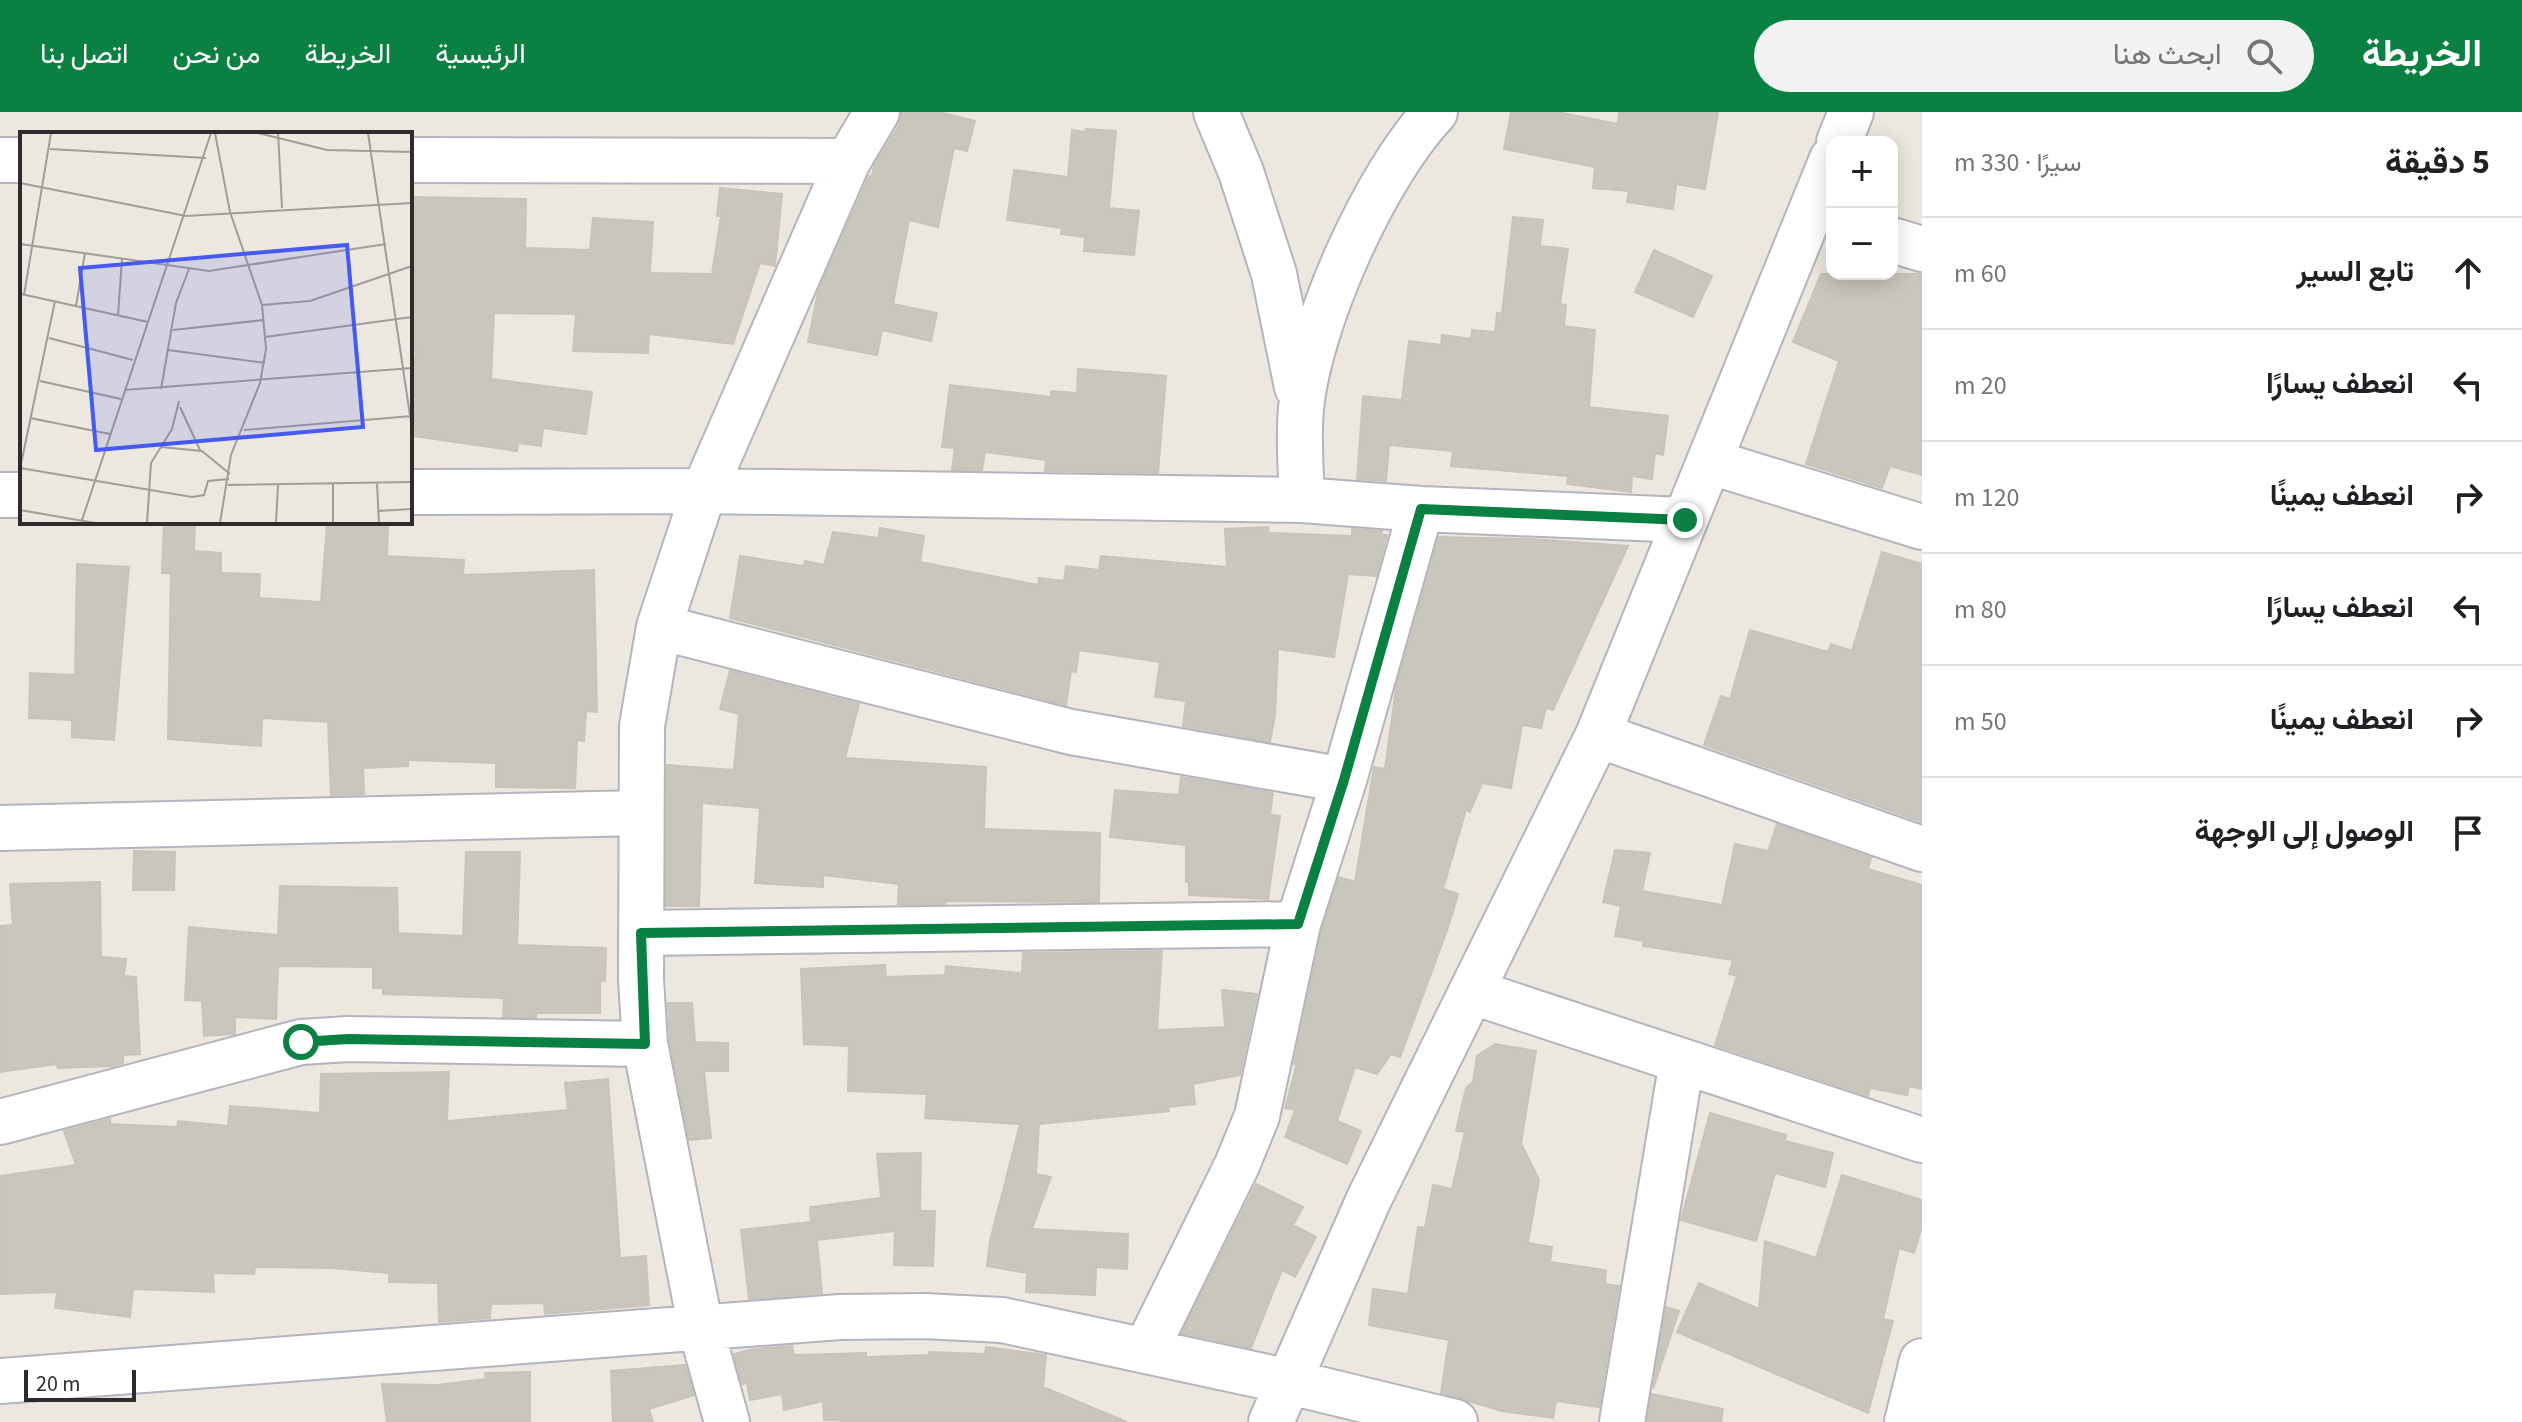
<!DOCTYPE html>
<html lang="ar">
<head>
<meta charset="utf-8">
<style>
  body { margin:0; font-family:"Source Sans 3",Vazirmatn,sans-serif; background:#f2f2f2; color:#202124; direction:rtl }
  .controls { position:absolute; right:24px; top:24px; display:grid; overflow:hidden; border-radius:16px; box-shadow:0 4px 20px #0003 }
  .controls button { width:72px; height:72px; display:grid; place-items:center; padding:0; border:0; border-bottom:2px solid #e0e0e0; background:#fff; color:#202124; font:40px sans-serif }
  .scale { position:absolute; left:24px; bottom:20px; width:112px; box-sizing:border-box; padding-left:8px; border:4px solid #2c2c2c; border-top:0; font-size:22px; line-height:28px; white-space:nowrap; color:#2c2c2c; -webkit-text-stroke:6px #fff; paint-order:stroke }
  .stop { position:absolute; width:24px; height:24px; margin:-18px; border:6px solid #0b8043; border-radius:50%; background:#fff }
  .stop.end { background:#0b8043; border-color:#fff; box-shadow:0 2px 8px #0008 }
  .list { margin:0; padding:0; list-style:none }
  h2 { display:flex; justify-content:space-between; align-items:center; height:104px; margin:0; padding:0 32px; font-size:34px }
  h2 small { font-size:26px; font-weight:400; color:#757577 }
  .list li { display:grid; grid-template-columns:52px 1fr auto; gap:24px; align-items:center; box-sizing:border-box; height:112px; padding:0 32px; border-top:2px solid #e0e0e0 }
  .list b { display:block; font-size:30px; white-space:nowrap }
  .list em { font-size:26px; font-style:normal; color:#757577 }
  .icon { flex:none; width:44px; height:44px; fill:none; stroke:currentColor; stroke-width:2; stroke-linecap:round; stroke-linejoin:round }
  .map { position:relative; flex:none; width:1922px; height:1310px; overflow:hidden; direction:ltr }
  header { display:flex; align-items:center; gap:48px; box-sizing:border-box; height:112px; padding:0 40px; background:#0b8043; color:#fff }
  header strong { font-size:38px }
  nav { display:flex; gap:44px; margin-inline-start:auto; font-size:28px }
  .search { width:560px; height:72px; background:#f2f2f2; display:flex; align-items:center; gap:20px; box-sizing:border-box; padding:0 28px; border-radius:44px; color:#757577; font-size:30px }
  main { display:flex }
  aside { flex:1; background:#fff }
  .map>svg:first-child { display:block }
</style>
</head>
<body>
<header>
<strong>الخريطة</strong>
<div class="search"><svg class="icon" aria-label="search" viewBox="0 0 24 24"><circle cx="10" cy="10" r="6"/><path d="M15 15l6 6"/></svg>ابحث هنا</div>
<nav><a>الرئيسية</a><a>الخريطة</a><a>من نحن</a><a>اتصل بنا</a></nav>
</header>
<main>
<aside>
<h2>5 دقيقة<small>سيرًا · 330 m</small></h2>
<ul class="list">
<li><svg class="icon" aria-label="ahead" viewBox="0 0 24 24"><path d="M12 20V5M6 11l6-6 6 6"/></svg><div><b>تابع السير</b></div><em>60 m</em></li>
<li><svg class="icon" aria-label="left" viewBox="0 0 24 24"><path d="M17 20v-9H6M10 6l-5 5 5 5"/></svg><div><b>انعطف يسارًا</b></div><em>20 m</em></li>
<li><svg class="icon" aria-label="right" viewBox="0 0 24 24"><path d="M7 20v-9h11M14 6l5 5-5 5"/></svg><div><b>انعطف يمينًا</b></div><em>120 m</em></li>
<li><svg class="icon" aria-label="left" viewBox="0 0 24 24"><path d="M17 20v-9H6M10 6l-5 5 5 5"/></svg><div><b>انعطف يسارًا</b></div><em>80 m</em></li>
<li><svg class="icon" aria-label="right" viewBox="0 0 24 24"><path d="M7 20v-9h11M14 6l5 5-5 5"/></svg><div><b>انعطف يمينًا</b></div><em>50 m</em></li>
<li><svg class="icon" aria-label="arrive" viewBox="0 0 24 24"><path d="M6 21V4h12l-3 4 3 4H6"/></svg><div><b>الوصول إلى الوجهة</b></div></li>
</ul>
</aside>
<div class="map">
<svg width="1922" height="1310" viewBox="0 0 1922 1310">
  <rect width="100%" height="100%" fill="#ede8df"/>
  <path fill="#c9c6be" stroke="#c9c4b9" stroke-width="2" d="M 902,0 L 939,0 L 975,9 L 967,39 L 954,36 L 938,115 L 909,108 L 893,192 L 937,201 L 931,229 L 882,218 L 877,243 L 808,230 L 818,180 L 869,64 L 872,64 L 874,54 L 899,13 Z
    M 1511,0 L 1557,0 L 1618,12 L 1619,0 L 1718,0 L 1705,77 L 1676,72 L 1673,97 L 1627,90 L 1629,79 L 1593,76 L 1595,55 L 1504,37 Z
    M 1086,17 L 1116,19 L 1109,96 L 1139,99 L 1134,143 L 1084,139 L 1085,125 L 1061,122 L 1062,116 L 1007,108 L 1014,58 L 1068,65 L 1072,18 L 1086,20 Z
    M 720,76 L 782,82 L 775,154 L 760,151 L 733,232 L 649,222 L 648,241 L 573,239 L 576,202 L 494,201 L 491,267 L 592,280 L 586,322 L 543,316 L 541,334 L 518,331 L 517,339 L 413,324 L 411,290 L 416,238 L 410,238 L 410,85 L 526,87 L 525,136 L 590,138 L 593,106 L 653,110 L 650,161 L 712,162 L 721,104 L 717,104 Z
    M 1513,105 L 1543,108 L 1540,134 L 1568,137 L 1560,192 L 1566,193 L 1564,214 L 1595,218 L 1589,295 L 1668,304 L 1663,343 L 1655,341 L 1652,367 L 1632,364 L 1631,380 L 1567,372 L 1568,364 L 1451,354 L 1453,339 L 1389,333 L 1386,369 L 1357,367 L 1363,284 L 1402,288 L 1409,229 L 1441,233 L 1442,223 L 1471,227 L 1472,218 L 1495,220 L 1497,201 L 1502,202 Z
    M 1654,138 L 1712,164 L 1693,205 L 1635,180 Z
    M 1821,162 L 1922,162 L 1922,363 L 1890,354 L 1882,376 L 1806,352 L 1839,249 L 1793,230 Z
    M 1078,257 L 1166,264 L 1158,361 L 1045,359 L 1046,348 L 985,340 L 982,358 L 952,358 L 955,336 L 942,335 L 950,273 L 1051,285 L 1051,279 L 1077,281 Z
    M 164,410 L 195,411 L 194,439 L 221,441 L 221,461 L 260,462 L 259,486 L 321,490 L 327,411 L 388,414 L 387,444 L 464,448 L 463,463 L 594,458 L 597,600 L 586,599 L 584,629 L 577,628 L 575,676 L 496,675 L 496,651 L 408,648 L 408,654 L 363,656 L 364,682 L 331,683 L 328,610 L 262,606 L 261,634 L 168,627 L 171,461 L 162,461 Z
    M 1268,415 L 1269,421 L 1352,424 L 1352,417 L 1382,419 L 1381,423 L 1387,423 L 1376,464 L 1348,462 L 1334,545 L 1278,537 L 1275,603 L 1270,630 L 1183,614 L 1186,589 L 1155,585 L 1160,550 L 1079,538 L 1076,560 L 1071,559 L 1066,593 L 730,506 L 740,444 L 804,454 L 805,449 L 824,453 L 833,420 L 878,426 L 880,416 L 924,424 L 920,450 L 1038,473 L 1039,466 L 1064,469 L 1066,454 L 1099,458 L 1101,444 L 1227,455 L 1225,417 Z
    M 1439,425 L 1531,427 L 1628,434 L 1553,598 L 1546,596 L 1541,616 L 1522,613 L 1511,676 L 1482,671 L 1470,700 L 1466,698 L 1443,777 L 1458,782 L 1449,813 L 1400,945 L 1391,942 L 1377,962 L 1355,955 L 1337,1009 L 1361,1019 L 1347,1052 L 1285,1025 L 1295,998 L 1285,996 L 1297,951 L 1294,952 L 1322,818 L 1339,765 L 1355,770 L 1374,655 L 1385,657 L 1396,576 Z
    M 1882,440 L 1922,452 L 1922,710 L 1704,633 L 1721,584 L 1730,587 L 1750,518 L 1828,540 L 1831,532 L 1852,539 Z
    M 77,452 L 129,455 L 114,628 L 72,625 L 72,608 L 29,606 L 30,561 L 75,563 Z
    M 730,559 L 859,592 L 845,646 L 986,655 L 984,717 L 1100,721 L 1099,790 L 946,789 L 945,792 L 898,792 L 899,772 L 823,763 L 823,775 L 755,771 L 760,696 L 702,691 L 699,794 L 666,794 L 667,653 L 734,658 L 739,602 L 720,597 Z
    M 1181,665 L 1273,681 L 1270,703 L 1280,704 L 1268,787 L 1189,783 L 1189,770 L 1186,770 L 1186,733 L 1110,725 L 1115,678 L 1179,683 Z
    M 1777,712 L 1871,746 L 1868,757 L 1922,773 L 1922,977 L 1909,974 L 1907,983 L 1870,976 L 1868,984 L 1715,933 L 1737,864 L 1729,862 L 1733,848 L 1643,834 L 1644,829 L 1615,824 L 1621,794 L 1603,790 L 1615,738 L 1650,741 L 1642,779 L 1722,793 L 1735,732 L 1768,739 Z
    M 134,739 L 175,740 L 174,778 L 133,778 Z
    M 466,740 L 520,740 L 517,833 L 606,836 L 605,869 L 600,869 L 600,901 L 536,901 L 536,905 L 503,905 L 504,886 L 383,882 L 383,876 L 373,876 L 373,855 L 278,854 L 276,907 L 235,905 L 235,922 L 204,924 L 202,889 L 185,888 L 189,815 L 278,823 L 280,774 L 397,776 L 398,821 L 463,824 Z
    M 100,770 L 101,845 L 126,847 L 124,864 L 136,865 L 140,942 L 123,943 L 123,951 L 114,954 L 58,956 L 57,952 L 0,960 L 0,814 L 13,813 L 10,772 Z
    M 1162,839 L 1157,918 L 1225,915 L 1222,878 L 1257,882 L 1240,963 L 1193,972 L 1195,992 L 1168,995 L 1169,999 L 1039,1012 L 1036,1062 L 1051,1065 L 1032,1117 L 1128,1122 L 1127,1157 L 1096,1155 L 1095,1183 L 1026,1180 L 1027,1161 L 987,1154 L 990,1129 L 1020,1012 L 925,1006 L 927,982 L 848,979 L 849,934 L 804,932 L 801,857 L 885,853 L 886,865 L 945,863 L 946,854 L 1022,861 L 1023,841 Z
    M 668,891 L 692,891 L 695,930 L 728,931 L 728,959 L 704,959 L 711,1026 L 689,1028 L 670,929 Z
    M 1495,932 L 1536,939 L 1521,1031 L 1539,1068 L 1528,1131 L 1552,1135 L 1550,1150 L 1606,1158 L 1605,1172 L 1619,1174 L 1599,1295 L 1556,1289 L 1553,1306 L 1502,1299 L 1441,1281 L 1449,1228 L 1369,1213 L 1373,1177 L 1408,1182 L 1418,1115 L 1425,1116 L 1433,1073 L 1452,1077 L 1465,1020 L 1456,1019 L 1466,976 L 1473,970 L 1477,944 Z
    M 449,960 L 447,1009 L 568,998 L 565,971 L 608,967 L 620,1146 L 646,1144 L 649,1193 L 545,1202 L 544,1191 L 491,1192 L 490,1206 L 439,1210 L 438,1171 L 389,1170 L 389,1161 L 331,1156 L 255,1155 L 254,1162 L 213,1161 L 214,1180 L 133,1177 L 130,1205 L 55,1196 L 57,1180 L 0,1182 L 0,1064 L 76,1053 L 64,1019 L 110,1007 L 110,1012 L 177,1015 L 178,1009 L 228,1014 L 230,994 L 320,1001 L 321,962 Z
    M 1710,1001 L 1786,1023 L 1785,1029 L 1833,1041 L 1825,1075 L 1775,1061 L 1756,1129 L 1681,1108 Z
    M 921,1041 L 920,1099 L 935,1099 L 933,1154 L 894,1153 L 895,1119 L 817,1128 L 822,1181 L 749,1187 L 741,1118 L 811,1110 L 810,1095 L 881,1086 L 877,1042 Z
    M 1842,1063 L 1922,1088 L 1922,1114 L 1914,1141 L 1899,1136 L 1883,1207 L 1893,1209 L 1868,1301 L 1677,1220 L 1699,1171 L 1759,1197 L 1765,1129 L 1816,1146 Z
    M 1256,1072 L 1303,1095 L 1293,1113 L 1316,1125 L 1295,1165 L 1282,1158 L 1251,1236 L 1182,1221 Z
    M 1666,1195 L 1679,1199 L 1653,1277 Z
    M 792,1234 L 794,1243 L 866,1241 L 866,1245 L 929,1243 L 929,1240 L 985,1242 L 986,1235 L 1046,1243 L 1043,1275 L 1127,1310 L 840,1310 L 840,1308 L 824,1308 L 823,1289 L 784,1298 L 782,1282 L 750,1288 L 747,1271 L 742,1272 L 734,1242 L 754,1237 Z
    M 685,1253 L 694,1283 L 649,1297 L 653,1310 L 613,1310 L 611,1259 Z
    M 530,1260 L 530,1310 L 387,1310 L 382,1272 L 437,1273 L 486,1267 L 485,1261 Z
    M 1652,1282 L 1723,1297 L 1721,1310 L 1647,1310 Z"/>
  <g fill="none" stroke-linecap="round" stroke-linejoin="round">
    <defs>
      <path id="minor" d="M 1216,0 L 1241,60 L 1274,162 L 1297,275
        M 1839,30 L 1851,0
        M 0,48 L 22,48
        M 410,48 L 848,49
        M 1892,128 L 1922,137
        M 1711,350 L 1922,415
        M 410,380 L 704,379 L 1302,388 L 1421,397 L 1685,408
        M 0,383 L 22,383
        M 1302,388 C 1301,358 1298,326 1301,296 C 1310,209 1375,64 1435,0
        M 659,515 L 1071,620 L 1344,668
        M 1598,623 L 1922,737
        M 0,716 L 640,701
        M 641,821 L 1298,812
        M 1473,880 L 1922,1028
        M 0,1010 L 301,930 L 348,927 L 645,932
        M 1146,1238 L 1237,1053 L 1257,1004 L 1298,812 L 1344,668 L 1421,397
        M 0,1269 L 840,1205 L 924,1204 L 1002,1208 L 1290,1270 L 1455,1310
        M 727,1310 L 701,1217 L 645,932 L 641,867 L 642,614 L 659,515 L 704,379 L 848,49 L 877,0
        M 1271,1310 L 1369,1087 L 1598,623 L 1832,47
        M 1622,1310 L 1682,949
        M 1907,1310 L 1922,1249"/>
    </defs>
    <use href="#minor" stroke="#b3b4bf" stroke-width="48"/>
    <use href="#minor" stroke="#fff" stroke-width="44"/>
  </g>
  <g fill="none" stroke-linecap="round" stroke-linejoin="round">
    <path stroke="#0b8043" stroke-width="10" d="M 301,930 L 348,927 L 645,932 L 641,821 L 1298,812 L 1344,668 L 1421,397 L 1685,408"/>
  </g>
  <g transform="translate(20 20)">
    <rect width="392" height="392" fill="#ede8df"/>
    <path fill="none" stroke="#a09d97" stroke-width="2" d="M 195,1 L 210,80 L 242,173 L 246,217 L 240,251 L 211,323 L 200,391M 238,1 L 307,18 L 392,20M 258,1 L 262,76M 348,1 L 392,297M 30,17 L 186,26M 0,51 L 166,84 L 392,71M 0,112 L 189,139 L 366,112M 1,162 L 128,190M 4,163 L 31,1M 242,173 L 290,169 L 392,134M 56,174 L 65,121M 98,183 L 102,127M 153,198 L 244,188M 245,205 L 392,185M 29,206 L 113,228M 148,218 L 245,231M 20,249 L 101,267M 141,257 L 156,171 L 169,137M 104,258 L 392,236M 160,275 L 180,318M 10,286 L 90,302M 224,298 L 392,284M 141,315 L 182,319 L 210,342M 0,336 L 172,365 L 184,363 L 188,349 L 209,347M 0,337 L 35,169M 357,351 L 359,391M 208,353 L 392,350M 0,378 L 75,391M 358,379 L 392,377M 61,391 L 191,1M 127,391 L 131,331 L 152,297 L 159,269M 256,391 L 258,353M 313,391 L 313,352"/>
    <path fill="#4659f3" fill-opacity="0.15" stroke="#4659f3" stroke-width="4" d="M 327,113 L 343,295 L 76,318 L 60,136 Z"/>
    <rect width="392" height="392" fill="none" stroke="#2c2c2c" stroke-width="4"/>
  </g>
</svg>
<div class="controls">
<button>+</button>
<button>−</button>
</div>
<div class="scale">20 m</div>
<div class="stop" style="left:301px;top:930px"></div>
<div class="stop end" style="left:1685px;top:408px"></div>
</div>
</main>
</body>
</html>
